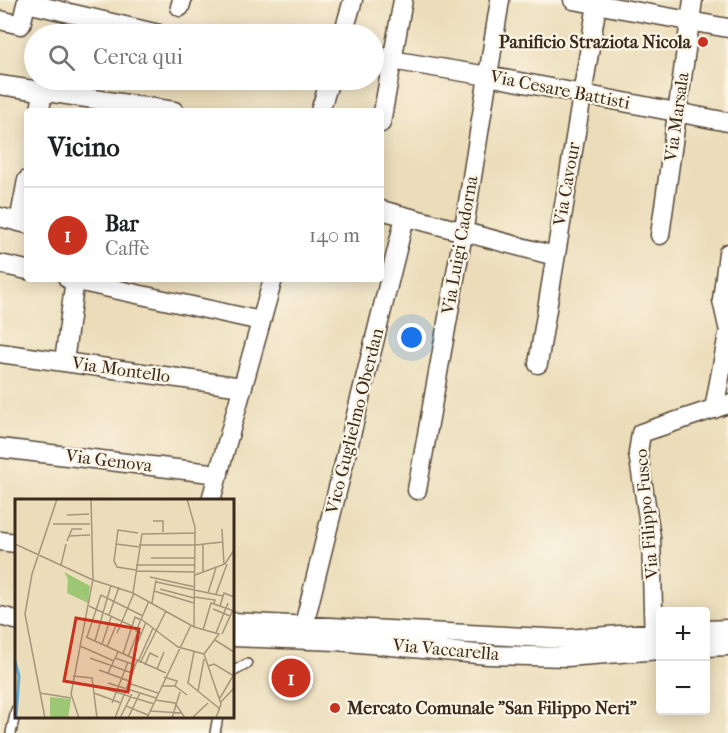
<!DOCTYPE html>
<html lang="it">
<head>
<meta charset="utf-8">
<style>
  body { margin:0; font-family:"IM FELL French Canon",serif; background:#f6f6f6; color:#202124 }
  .controls { position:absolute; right:18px; bottom:18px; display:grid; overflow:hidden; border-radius:6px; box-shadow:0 3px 15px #0003 }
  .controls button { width:54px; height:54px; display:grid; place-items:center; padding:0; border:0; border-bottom:2px solid #e0e0e0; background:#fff; color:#202124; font:30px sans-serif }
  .you { position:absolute; left:412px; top:338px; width:21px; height:21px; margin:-15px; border:4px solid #fff; border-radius:50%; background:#1a73e8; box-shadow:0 0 0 9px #1a73e833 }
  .badge { display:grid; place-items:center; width:39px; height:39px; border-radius:50%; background:#c8321e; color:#fff; font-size:20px; font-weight:700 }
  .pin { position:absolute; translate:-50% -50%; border:3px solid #fff; box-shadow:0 2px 6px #0006 }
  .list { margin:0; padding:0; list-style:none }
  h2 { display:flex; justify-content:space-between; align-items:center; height:78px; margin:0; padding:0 24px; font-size:26px }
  h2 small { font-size:20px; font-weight:400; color:#757577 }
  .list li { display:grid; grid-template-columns:39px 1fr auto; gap:18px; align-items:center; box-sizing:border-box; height:96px; padding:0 24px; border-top:2px solid #e0e0e0 }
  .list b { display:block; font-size:22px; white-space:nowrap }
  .list p { margin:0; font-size:20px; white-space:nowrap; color:#757577 }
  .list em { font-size:20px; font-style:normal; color:#757577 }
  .icon { flex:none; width:33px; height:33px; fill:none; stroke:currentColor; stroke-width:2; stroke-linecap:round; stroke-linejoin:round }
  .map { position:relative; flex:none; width:728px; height:733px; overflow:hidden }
  .search { position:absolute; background:#fff; box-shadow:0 3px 15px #0003; left:24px; top:24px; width:360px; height:66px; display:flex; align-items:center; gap:15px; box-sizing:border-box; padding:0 21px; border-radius:33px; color:#757577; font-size:22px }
  .panel { position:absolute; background:#fff; box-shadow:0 3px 15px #0003; left:24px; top:108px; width:360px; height:174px; border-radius:6px }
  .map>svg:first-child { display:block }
</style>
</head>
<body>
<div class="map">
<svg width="728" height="733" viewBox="0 0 728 733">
  <rect width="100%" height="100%" fill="#fcf5e5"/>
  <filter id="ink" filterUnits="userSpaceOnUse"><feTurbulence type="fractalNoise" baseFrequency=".0167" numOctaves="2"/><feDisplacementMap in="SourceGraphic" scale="12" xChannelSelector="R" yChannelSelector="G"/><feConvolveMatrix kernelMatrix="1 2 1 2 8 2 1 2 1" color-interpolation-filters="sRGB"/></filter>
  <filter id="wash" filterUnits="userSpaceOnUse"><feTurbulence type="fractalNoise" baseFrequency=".008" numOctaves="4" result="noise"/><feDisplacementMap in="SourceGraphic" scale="24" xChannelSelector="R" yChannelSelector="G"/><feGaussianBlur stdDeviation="1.35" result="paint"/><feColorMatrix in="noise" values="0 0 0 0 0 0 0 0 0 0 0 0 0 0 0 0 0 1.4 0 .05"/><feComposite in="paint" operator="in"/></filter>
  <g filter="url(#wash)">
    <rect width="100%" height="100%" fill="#ebddb9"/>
  </g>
  <g filter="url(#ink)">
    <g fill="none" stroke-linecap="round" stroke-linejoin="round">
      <defs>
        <path id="lane" d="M 232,672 L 247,664
          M 11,733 L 16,710
          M 215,733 L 218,716"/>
        <path id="street" d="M 573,0 L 728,28
          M 27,3 L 159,34
          M 180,7 L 182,0
          M 0,20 L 21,25 L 27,0
          M 343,34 L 353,0
          M 391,60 L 488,76 L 728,122
          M 0,85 L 174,111
          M 40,111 L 43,91
          M 320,111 L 330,80
          M 381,123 L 403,0
          M 381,210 L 555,256
          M 0,217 L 27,224
          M 19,222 L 27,180
          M 660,235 L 693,0
          M 728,253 L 722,300 L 728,327
          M 0,264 L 27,270
          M 68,279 L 261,321
          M 0,353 L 242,387
          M 64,362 L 75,279
          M 538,364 L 597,4
          M 714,409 L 728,334
          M 0,448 L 219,474
          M 417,490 L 463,234 L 500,0
          M 211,500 L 273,279
          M 0,541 L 16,543
          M 0,616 L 16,620
          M 232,622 L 567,639 L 660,632
          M 304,625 L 405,217
          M 706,630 L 728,629
          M 232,637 L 337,641 L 488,655 L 567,657 L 660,650
          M 654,643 L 651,537 L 638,453 L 641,433 L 728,404
          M 706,647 L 728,646"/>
      </defs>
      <use href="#lane" stroke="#554535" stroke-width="12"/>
      <use href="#street" stroke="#554535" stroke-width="21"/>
      <use href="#lane" stroke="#fff" stroke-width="9"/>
      <use href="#street" stroke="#fff" stroke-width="18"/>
    </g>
  </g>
  <g fill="#c8321e" stroke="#fcf5e5" stroke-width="2">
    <circle cx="703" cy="42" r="6"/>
    <circle cx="335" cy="708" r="6"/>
  </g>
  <g text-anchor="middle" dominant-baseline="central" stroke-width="4.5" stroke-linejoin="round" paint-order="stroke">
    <g font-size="18" font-weight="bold" fill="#3b2a1e" stroke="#fcf5e5" text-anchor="end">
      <text x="691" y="42">Panificio Straziota Nicola</text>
      <text x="347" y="708" text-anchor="start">Mercato Comunale "San Filippo Neri"</text>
    </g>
    <g font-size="18" fill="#3b2a1e" stroke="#fcf5e5">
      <text transform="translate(560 90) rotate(11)">Via Cesare Battisti</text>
      <text transform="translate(677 117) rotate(-82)">Via Marsala</text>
      <text transform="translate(567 184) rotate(-80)">Via Cavour</text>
      <text transform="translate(460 245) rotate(-80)">Via Luigi Cadorna</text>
      <text transform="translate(121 370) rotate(8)">Via Montello</text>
      <text transform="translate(355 421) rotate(-76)">Vico Guglielmo Oberdan</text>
      <text transform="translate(109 461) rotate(7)">Via Genova</text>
      <text transform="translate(647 514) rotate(-95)">Via Filippo Fusco</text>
      <text transform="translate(446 650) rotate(5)">Via Vaccarella</text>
    </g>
  </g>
  <g transform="translate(15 499)">
    <rect width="219" height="219" fill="#ebddb9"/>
    <path d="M 49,73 L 75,87 L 73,104 L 52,94 L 53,80 ZM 35,198 L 56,200 L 53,219 L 35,219 Z" fill="#9dc774"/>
    <path fill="none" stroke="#61adda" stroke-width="3" d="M 0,162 L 4,177 L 1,219"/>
    <path fill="none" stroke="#a5957b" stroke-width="1.5" d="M 172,0 L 180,28 L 179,128M 52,16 L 74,15M 138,22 L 148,22 L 148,33M 38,25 L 75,25M 207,30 L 209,66M 54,37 L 75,36M 52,42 L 57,30 L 67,30M 0,45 L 78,81 L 118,94 L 179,128 L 204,135 L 189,155M 101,45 L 124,48M 188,45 L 188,73M 124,46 L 180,46M 180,46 L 208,43M 136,59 L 180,59M 46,66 L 51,45M 121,66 L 180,66M 121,71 L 102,68 L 99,62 L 103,31 L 123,34M 121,72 L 180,73M 180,76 L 210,65 L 219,51M 135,78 L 180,88M 141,83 L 208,97M 145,90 L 179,99M 139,92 L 179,104M 118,94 L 127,35 L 180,34M 193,94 L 201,69M 201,95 L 212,65M 180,98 L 200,101 L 199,105M 137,104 L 141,81M 74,107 L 117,127M 205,107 L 209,94 L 219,98M 198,110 L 215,117M 94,116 L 104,88M 126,120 L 163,148 L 189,155M 188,131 L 196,104 L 219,112M 102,134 L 119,94M 126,134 L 121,132 L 134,102M 201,134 L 213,104M 207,135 L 218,111M 71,138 L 151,174M 72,138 L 86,96 L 128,117M 200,141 L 219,153M 80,142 L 96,86M 123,143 L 131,123M 87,145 L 96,118M 65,147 L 99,162M 92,148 L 102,124M 179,153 L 173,184 L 205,210M 108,155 L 120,118 L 126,121M 189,155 L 206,205 L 201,219M 113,158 L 123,133M 75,159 L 117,174M 100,159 L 120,166M 123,163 L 138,129M 125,164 L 151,112M 130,166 L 135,154 L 143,158M 193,167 L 199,165 L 219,177M 142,170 L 149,153M 84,171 L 114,182M 93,174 L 103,153M 58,177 L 77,179 L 82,219M 149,178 L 162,182 L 160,187M 93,184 L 141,199M 113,184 L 143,194M 78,186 L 139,205M 146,187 L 160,187 L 172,196M 183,192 L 189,160M 25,194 L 56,199M 79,194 L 106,204M 205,199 L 218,177M 140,201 L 160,204 L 170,219M 206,203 L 219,189M 97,204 L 113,163M 111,207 L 133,216M 135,212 L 167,214M 30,219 L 10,115 L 17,75 L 42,0M 64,219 L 56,195 L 78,80 L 76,0M 100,219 L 122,162M 105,219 L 117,195M 113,219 L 125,194M 132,219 L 176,126M 157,219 L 165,193M 177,219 L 193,204"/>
    <path fill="#c8321e" fill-opacity="0.15" stroke="#c8321e" stroke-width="3" d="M 61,119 L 124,130 L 113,193 L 49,182 Z"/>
    <rect width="219" height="219" fill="none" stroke="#3b2a1e" stroke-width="3"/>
  </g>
</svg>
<div class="controls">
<button>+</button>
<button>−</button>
</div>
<div class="you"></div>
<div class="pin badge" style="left:291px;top:678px">1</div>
<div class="search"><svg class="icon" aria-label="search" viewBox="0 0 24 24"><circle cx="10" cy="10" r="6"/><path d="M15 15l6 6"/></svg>Cerca qui</div>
<section class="panel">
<h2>Vicino<small></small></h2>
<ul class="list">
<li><span class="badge">1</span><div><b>Bar</b><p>Caffè</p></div><em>140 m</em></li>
</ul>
</section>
</div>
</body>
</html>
